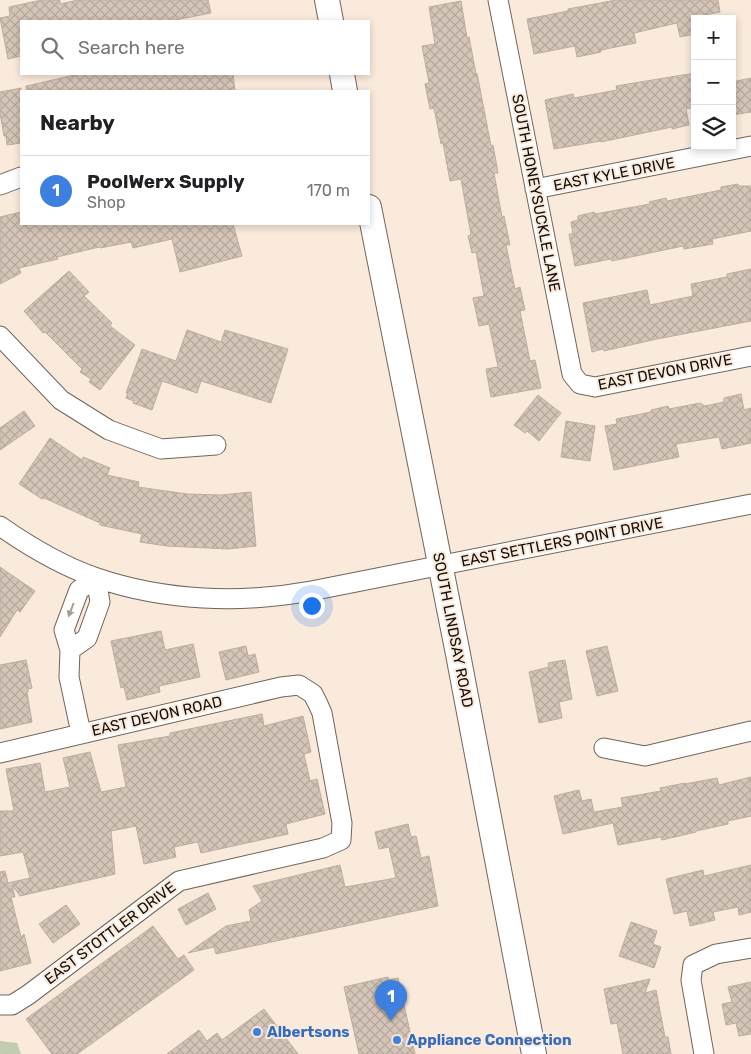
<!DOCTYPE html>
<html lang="en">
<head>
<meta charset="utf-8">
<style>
  body { margin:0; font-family:Rubik,sans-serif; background:#f6f6f6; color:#202124 }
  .controls { position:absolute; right:15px; top:15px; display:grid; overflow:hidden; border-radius:0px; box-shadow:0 2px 8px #0003 }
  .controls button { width:45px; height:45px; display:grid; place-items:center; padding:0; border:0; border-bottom:1px solid #e0e0e0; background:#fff; color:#202124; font:25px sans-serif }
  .you { position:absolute; left:311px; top:605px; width:18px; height:18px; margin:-12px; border:4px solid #fff; border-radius:50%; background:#1a73e8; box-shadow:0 0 0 8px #1a73e833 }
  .badge { display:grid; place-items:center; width:32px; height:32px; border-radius:50%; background:#758636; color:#fff; font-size:16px; font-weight:700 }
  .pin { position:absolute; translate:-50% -41px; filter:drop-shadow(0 1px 2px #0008) }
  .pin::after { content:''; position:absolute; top:26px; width:18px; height:15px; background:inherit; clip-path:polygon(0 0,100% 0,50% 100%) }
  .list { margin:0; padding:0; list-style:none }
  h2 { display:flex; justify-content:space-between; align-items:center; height:65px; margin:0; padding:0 20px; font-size:21px }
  h2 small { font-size:16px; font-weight:400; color:#757577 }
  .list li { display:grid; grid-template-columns:32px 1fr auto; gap:15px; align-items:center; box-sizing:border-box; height:70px; padding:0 20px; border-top:1px solid #e0e0e0 }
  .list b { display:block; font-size:19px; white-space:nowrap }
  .list p { margin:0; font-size:16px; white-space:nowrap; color:#757577 }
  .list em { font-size:16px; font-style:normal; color:#757577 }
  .icon { flex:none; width:28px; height:28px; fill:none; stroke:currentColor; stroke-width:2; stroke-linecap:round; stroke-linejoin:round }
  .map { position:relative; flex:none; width:751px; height:1054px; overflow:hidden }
  .search { position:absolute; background:#fff; box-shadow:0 2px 8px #0003; left:20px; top:20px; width:350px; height:55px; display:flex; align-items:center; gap:12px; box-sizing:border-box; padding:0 18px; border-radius:0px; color:#757577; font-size:19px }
  .panel { position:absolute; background:#fff; box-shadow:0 2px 8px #0003; left:20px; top:90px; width:350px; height:135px; border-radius:0px }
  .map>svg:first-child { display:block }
</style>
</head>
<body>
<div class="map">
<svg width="751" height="1054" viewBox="0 0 751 1054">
  <defs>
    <pattern id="park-tufts" width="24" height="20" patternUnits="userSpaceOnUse" patternTransform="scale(1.25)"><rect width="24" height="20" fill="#c2ccaf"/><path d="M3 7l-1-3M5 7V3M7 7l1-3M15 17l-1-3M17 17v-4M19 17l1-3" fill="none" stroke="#a6ae95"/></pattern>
    <pattern id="building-cross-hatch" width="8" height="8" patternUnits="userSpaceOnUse" patternTransform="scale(1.25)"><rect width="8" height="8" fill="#d5c5b8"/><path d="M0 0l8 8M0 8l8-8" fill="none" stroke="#b6a89d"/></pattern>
  </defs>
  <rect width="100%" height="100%" fill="#faeadc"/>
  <path fill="url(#park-tufts)" d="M 0,1041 L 17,1043 L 21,1054 L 0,1054 Z"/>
  <path fill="url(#building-cross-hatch)" stroke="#bcada0" d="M 42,0 L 60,0 L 60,4 L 78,0 L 208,0 L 211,13 L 170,21 L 21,21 L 21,56 L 8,59 L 0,18 L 10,16 L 9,7 Z
    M 616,0 L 718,0 L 720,12 L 705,15 L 706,19 L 695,19 L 695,34 L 680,37 L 677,23 L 634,33 L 636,43 L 601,50 L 601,52 L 577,57 L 575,46 L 534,54 L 527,19 L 568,11 L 568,9 Z
    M 461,1 L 467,38 L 469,37 L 476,74 L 477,73 L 491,146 L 493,145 L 498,173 L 494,173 L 502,217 L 504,216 L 510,245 L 506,245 L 515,289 L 520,287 L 525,310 L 520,311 L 530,361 L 535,360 L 541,388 L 491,397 L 486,369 L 498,367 L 489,324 L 479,326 L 473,298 L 484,296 L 476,252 L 472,253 L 468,236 L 471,235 L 461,179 L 450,181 L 443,143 L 441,144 L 434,108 L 430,109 L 425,84 L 429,83 L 422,46 L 435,44 L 429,7 Z
    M 695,73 L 695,107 L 686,109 L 689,125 L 672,129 L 672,127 L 601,142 L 601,141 L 554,149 L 545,100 L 573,94 L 574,98 L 617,90 L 616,86 Z
    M 79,74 L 233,74 L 235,91 L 27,91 L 26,86 Z
    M 751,78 L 751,112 L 732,115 L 732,82 Z
    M 21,88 L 21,143 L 7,145 L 6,136 L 4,136 L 0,113 L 0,92 Z
    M 738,184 L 738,186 L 751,186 L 751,231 L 712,239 L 713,244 L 684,249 L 683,246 L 612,261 L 611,259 L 575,266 L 569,234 L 573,234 L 571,222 L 578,220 L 578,216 L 594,212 L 595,214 L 650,204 L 649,202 L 666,198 L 667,201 L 721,190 L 721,187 Z
    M 21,212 L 21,224 L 233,224 L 242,256 L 180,272 L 172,239 L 133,248 L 131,242 L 100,248 L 99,247 L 57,257 L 58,259 L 19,268 L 21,273 L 0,284 L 0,217 Z
    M 751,269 L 751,321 L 657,339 L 604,351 L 603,349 L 592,352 L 583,303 L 647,290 L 650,305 L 693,296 L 691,284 L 727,277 L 727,274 Z
    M 69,271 L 89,292 L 84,296 L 112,323 L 110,326 L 135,345 L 100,390 L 89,382 L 91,379 L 80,372 L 82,369 L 45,332 L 43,333 L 24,311 Z
    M 187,330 L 221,342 L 225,330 L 288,349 L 271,403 L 201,381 L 197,393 L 162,381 L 152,410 L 133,403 L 134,401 L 126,398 L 128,393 L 126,393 L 142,349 L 176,361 Z
    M 741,394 L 744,410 L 751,408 L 751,443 L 722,449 L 719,437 L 676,444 L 679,457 L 614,470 L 605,426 L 617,424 L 616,419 L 651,412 L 651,410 L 668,406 L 669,409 L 700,403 L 705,406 L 724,402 L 724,398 Z
    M 538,395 L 561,413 L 539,441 L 527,431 L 525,433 L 514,425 Z
    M 24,411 L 35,426 L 0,450 L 0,428 Z
    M 566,421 L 595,426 L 590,461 L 561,457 Z
    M 50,438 L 82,460 L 83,457 L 110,468 L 107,475 L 139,482 L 138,487 L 187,494 L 221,495 L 251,492 L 256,546 L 228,549 L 167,546 L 140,542 L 142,534 L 100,525 L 100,523 L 44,498 L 42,499 L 19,484 Z
    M 0,567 L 35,591 L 20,612 L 17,610 L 0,637 Z
    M 161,631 L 165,650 L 193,644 L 200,677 L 159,686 L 160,692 L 127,700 L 124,687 L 121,688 L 111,641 Z
    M 246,646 L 248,656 L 255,654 L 259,672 L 226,680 L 219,652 Z
    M 607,646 L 618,691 L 597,696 L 586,651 Z
    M 26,660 L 32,688 L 28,689 L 28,692 L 27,692 L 32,722 L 0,729 L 0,665 Z
    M 565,660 L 572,699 L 559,702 L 562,718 L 539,723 L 529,672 L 549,667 L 548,663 Z
    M 262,714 L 264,726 L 303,716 L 311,752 L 304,754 L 310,781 L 317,779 L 325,814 L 286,824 L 288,834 L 201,853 L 198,842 L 174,847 L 176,857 L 144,864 L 136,826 L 111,831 L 115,874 L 20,896 L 12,885 L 15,897 L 11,897 L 21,937 L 24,934 L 31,963 L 0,971 L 0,872 L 5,871 L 8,883 L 30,878 L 23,852 L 0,856 L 0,811 L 14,811 L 6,769 L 40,763 L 45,792 L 70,787 L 63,758 L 90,752 L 101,792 L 126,787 L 118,745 L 170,736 L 170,733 Z
    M 751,777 L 751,816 L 728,821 L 728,824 L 696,831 L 696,832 L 662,840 L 661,837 L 618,845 L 613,823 L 563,834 L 554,796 L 579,790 L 582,801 L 591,799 L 594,812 L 623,807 L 621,798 L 661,791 L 660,788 L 685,783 L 685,784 L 717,778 L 719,785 Z
    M 408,824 L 411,837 L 416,836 L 421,858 L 429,856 L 438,906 L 216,954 L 214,947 L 188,953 L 226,926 L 251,921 L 249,910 L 262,901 L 253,886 L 340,865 L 345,887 L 396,878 L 389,847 L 379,849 L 375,832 Z
    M 751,865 L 751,912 L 739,915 L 738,907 L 713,912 L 715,920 L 690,926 L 687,911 L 674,914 L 666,879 L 703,870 L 704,876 Z
    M 208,893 L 216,909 L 186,925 L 178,909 Z
    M 66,905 L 80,924 L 53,943 L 39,924 Z
    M 631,922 L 657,931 L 653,944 L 661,947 L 654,968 L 619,956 Z
    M 153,926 L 178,959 L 184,955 L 194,970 L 77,1054 L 52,1054 L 26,1019 Z
    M 388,977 L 388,980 L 398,978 L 415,1054 L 359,1054 L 344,987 Z
    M 650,979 L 645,993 L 656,990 L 665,1037 L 668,1037 L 671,1054 L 623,1054 L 617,1023 L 611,1024 L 604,989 Z
    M 751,982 L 751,1034 L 739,1036 L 736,1023 L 726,1025 L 722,1004 L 732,1002 L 728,987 Z
    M 264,1009 L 298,1054 L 167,1054 L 199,1030 L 207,1041 L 217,1033 L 222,1040 Z"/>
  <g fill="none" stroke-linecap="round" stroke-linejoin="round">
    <defs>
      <path id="minor" d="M 498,0 L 572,374 L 580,384 L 595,387 L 751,356
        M 0,185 L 21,177
        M 535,189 L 751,146
        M 0,336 L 61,400 L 109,430 L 161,449 L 216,445
        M 0,526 C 30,547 62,566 97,578 C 165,601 240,604 311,591 L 751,504
        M 70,650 L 87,638 L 100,602 L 96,578 L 79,590 L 64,630 L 70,650 L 69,677 L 81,733
        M 604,748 L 645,756 L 751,731
        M 0,753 L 281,687 L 299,685 L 313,694 L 318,704 L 322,713 L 342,823 L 341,840 L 323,848 L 179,881 L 28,995 L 12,1005 L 0,1005
        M 704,1054 L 691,980 L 693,965 L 716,954 L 751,948"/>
      <path id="major" d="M 327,0 L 331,21
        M 342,74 L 345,91
        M 369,207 L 457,649 L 534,1054"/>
    </defs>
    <use href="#minor" stroke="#726459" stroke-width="21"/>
    <use href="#major" stroke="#726459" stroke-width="26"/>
    <use href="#minor" stroke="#fff" stroke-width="19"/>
    <use href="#major" stroke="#fff" stroke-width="24"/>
  </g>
  <defs><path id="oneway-solid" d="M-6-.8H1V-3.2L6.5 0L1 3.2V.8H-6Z" transform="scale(1.25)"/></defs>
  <use fill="#a19f9d" href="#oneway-solid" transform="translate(71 610) rotate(111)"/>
  <g fill="#3f7fe0" stroke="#faeadc" stroke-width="2">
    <circle cx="257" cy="1032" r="5"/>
    <circle cx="397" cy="1040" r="5"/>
  </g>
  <g text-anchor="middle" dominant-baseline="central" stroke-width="4" stroke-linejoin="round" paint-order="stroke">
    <g font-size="15" fill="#130e0a" stroke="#faeadc">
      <text transform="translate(614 174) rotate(-11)">EAST KYLE DRIVE</text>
      <text transform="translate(536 193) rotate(79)">SOUTH HONEYSUCKLE LANE</text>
      <text transform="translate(665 372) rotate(-11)">EAST DEVON DRIVE</text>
      <text transform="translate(562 542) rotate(-11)">EAST SETTLERS POINT DRIVE</text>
      <text transform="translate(453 630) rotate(79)">SOUTH LINDSAY ROAD</text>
      <text transform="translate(157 716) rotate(-13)">EAST DEVON ROAD</text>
      <text transform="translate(110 933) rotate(-37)">EAST STOTTLER DRIVE</text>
    </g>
    <g font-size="15" font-weight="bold" fill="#366cbe" stroke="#faeadc" text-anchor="start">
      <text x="267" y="1032">Albertsons</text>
      <text x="407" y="1040">Appliance Connection</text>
    </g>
  </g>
</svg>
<div class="controls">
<button>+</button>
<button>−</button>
<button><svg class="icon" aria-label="layers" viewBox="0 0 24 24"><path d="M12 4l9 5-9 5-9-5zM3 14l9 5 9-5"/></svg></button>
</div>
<div class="you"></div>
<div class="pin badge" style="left:391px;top:1021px;background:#3f7fe0">1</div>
<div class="search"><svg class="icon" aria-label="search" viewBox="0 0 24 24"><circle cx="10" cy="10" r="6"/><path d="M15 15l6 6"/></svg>Search here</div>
<section class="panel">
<h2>Nearby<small></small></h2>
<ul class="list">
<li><span class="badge" style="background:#3f7fe0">1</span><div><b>PoolWerx Supply</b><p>Shop</p></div><em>170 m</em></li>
</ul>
</section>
</div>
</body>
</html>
